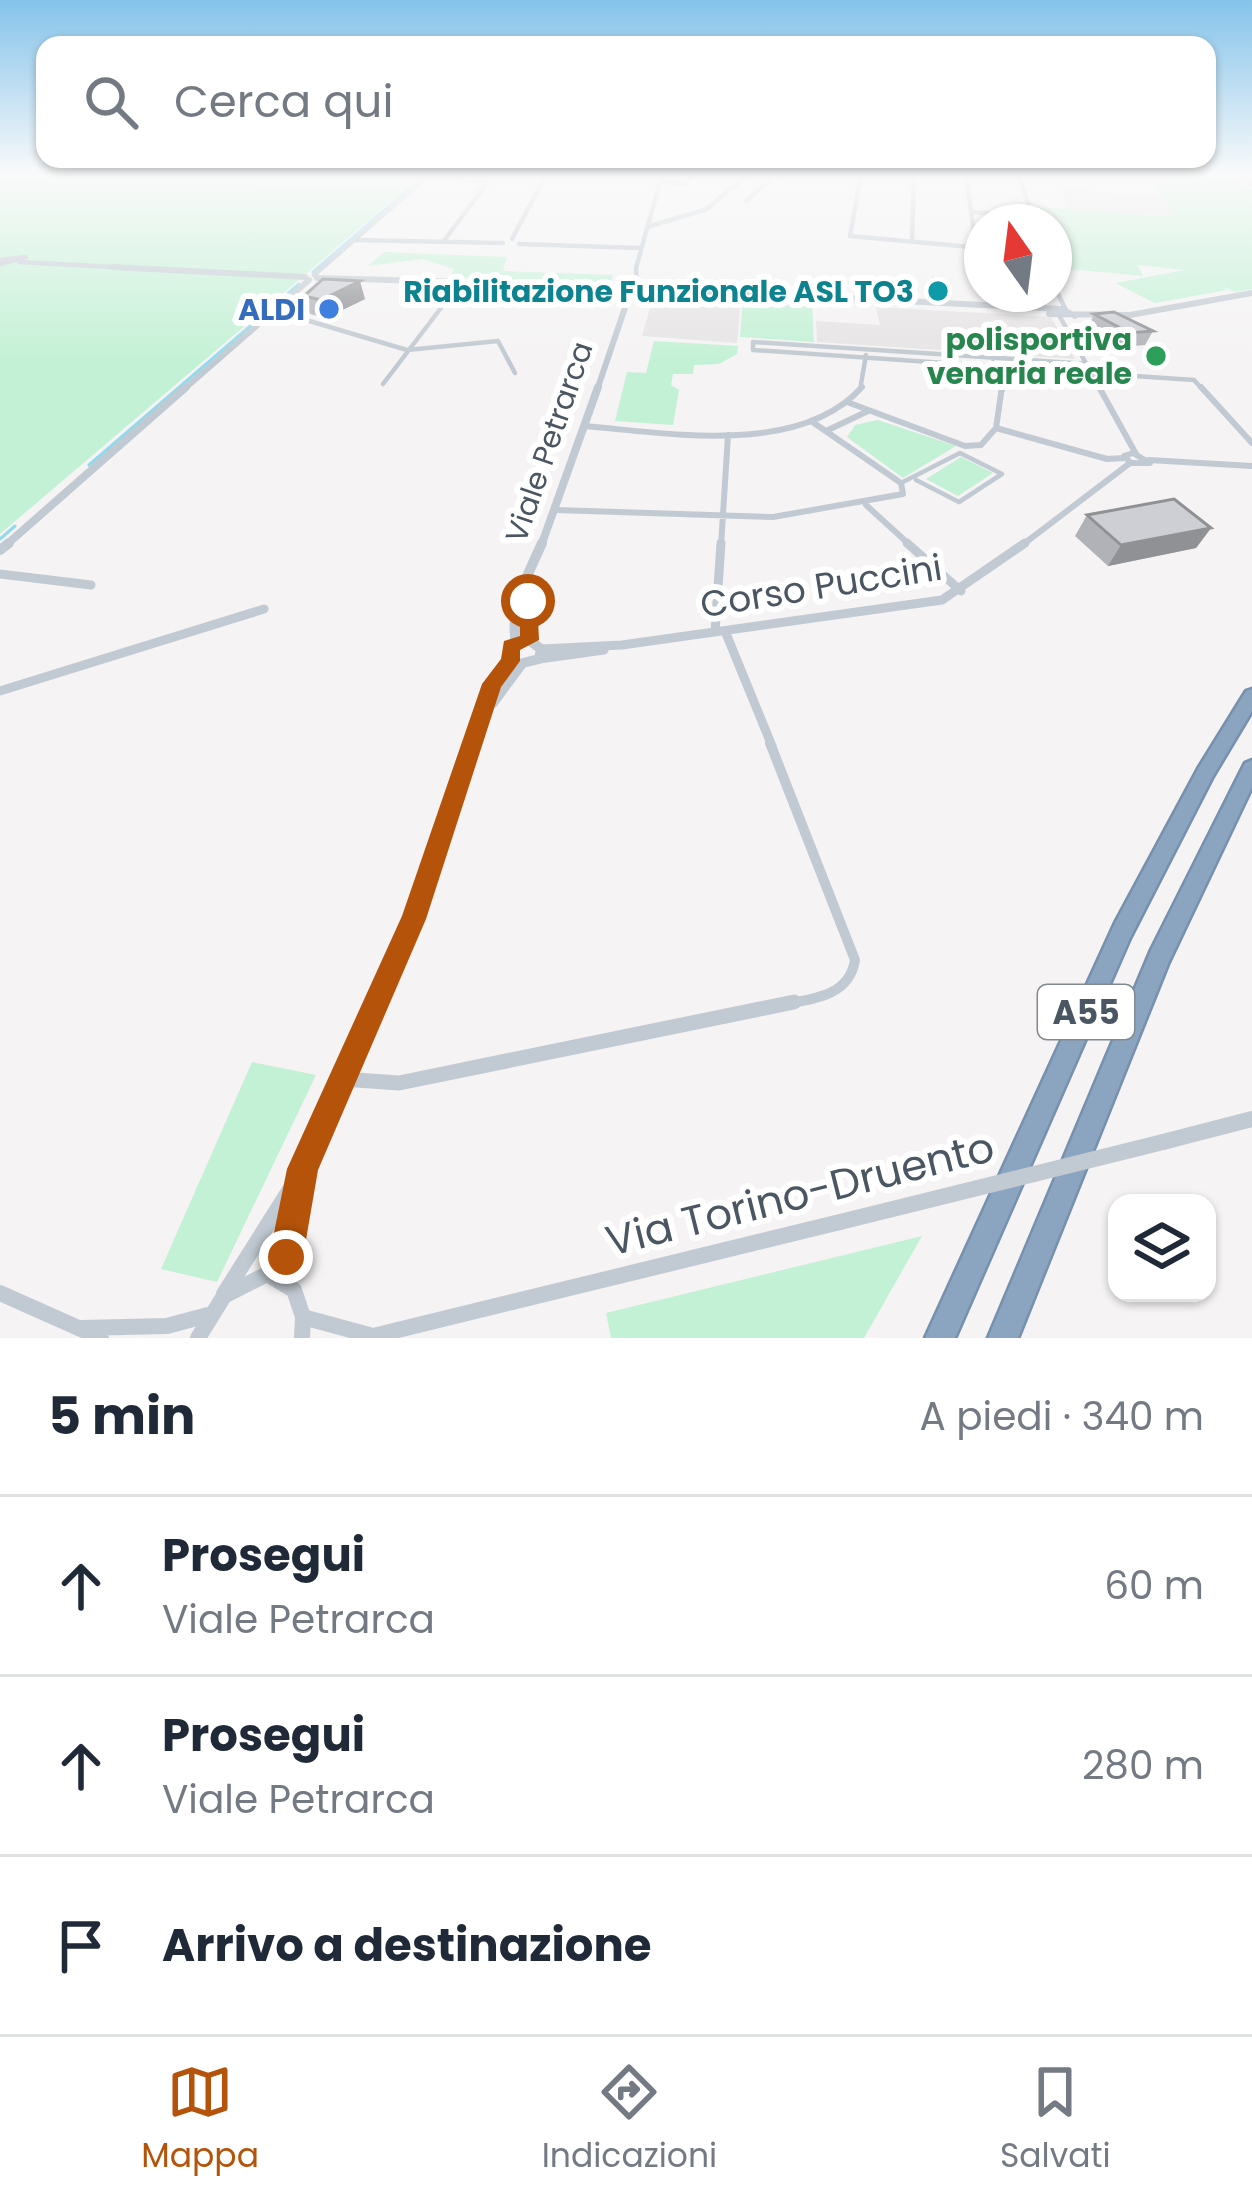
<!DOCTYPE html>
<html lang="it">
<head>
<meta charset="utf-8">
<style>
  body { margin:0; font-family:Poppins,sans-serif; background:#f2f2f3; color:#1f2937 }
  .controls { position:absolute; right:36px; bottom:36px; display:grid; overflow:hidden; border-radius:24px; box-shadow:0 3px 9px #0004 }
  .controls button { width:108px; height:108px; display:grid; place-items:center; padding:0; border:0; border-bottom:3px solid #e0e1e3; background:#fff; color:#1f2937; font:60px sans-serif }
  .compass { position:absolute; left:964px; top:204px; width:108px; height:108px; border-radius:50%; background:#fff; box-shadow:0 3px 9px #0004; rotate:346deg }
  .stop { position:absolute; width:36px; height:36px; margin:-27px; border:9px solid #b45309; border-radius:50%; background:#fff }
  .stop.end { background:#b45309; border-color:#fff; box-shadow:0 3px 12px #0008 }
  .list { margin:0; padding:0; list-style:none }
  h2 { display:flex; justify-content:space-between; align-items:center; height:156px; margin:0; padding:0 48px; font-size:51px }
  h2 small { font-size:39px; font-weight:400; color:#747a83 }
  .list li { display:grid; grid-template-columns:78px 1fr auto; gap:36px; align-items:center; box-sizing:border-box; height:180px; padding:0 48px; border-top:3px solid #e0e1e3 }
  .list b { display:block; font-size:45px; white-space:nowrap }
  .list p { margin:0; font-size:39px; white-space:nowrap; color:#747a83 }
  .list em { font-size:39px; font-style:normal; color:#747a83 }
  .icon { flex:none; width:66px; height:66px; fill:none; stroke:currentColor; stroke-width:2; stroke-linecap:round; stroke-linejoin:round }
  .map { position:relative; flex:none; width:1252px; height:1338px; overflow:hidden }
  .search { position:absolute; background:#fff; box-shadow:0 3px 9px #0004; left:36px; right:36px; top:36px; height:132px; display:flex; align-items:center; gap:30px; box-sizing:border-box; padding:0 42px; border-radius:24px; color:#747a83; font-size:45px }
  .sheet { height:696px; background:#fff }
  nav { display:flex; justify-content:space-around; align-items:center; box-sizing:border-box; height:168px; border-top:3px solid #e0e1e3; background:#fff; font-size:33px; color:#747a83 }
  nav a { display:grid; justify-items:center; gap:6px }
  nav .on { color:#b45309 }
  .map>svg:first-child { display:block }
</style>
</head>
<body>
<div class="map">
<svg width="1252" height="1338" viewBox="0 0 1252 1338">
  <rect width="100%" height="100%" fill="#f5f3f3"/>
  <path fill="#e6e4e5" d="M 1060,189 L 1160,196 L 1177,218 L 1070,210 Z
    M 653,297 L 741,298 L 737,343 L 642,336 Z
    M 876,307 L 1051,317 L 1075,359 L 817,342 L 816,321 L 880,325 Z"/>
  <path fill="#c3f1d5" d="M 0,175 L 422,175 L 0,534 Z
    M 1145,175 L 1237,175 L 1252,189 L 1252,289 L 1235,292 L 1222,286 L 1227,290 L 1155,303 L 1115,283 L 1185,270 L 1138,265 L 1143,276 L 1058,268 L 1054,222 L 1042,222 L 1037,207 L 1176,217 Z
    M 384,252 L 507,257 L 503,271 L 613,275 L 611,283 L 450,277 L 454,269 L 423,259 L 368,266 Z
    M 743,298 L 812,303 L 814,342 L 740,337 Z
    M 654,341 L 738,346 L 737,354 L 719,364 L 694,365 L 693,374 L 673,374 L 671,385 L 679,390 L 673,425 L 615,421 L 627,372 L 646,373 Z
    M 878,420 L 956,446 L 903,478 L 847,437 L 855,425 Z
    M 961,457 L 993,473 L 958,496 L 926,479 Z
    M 252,1062 L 316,1075 L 217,1282 L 161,1269 Z
    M 922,1236 L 864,1338 L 611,1338 L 606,1313 Z"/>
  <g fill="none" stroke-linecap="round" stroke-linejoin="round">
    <path stroke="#90daee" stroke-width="3" d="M 313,272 L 425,175
      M 89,465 L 299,284
      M 0,539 L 15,526"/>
    <defs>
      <path id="motorway" d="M 1252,689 L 1252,711 L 1212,778 L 1130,938 L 955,1338 L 925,1338 L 1115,923 L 1199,767 L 1246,691 Z
        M 1252,760 L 1252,787 L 1168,964 L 1018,1338 L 988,1338 L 1151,950 L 1245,763 Z"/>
    </defs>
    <use href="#motorway" stroke="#7690ad" stroke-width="5"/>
    <path stroke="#c1cad2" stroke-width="4.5" d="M 901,483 L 960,453 L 1002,474 L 959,502 L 916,480"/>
    <path stroke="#c1cad2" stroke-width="4.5" d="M 861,175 L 850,236 L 982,248
      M 966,175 L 976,247
      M 1019,175 L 1034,222
      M 428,176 L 488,182 L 443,242
      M 660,181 L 685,184 L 696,175
      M 746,201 L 775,175
      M 971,212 L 1032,216
      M 647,227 L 707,209 L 747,175
      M 512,239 L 546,175
      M 355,240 L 503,243
      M 912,242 L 914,175
      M 519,244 L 641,248
      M 314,275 L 429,175
      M 637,285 L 636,268 L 662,175
      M 1054,286 L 1066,310
      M 1060,317 L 1101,390
      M 306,320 L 407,350 L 498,341 L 515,373
      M 753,350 L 1194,380 L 1203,390
      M 753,350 L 753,342 L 1089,364
      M 993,362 L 1003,390
      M 383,384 L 460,283
      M 860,390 L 866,355"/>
    <path stroke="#c1cad2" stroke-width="6" d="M 1099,387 L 1136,454
      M 1201,387 L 1252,443
      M 847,402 L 965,446 L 981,445 L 996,428
      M 584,426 C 668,433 800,457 862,387
      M 996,428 L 1002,387
      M 996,428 L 1107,459 L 1125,458
      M 826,431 L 868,411
      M 1133,453 L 1150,463 L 1131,463 L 1124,456 Z
      M 1149,460 L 1252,466
      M 866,505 L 911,546
      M 556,510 L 773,517 L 903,494 L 901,483 L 811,421
      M 721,546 L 728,435
      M 1021,546 L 1130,463"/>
    <path stroke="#c1cad2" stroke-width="9" d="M 907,543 L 961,591
      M 0,574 L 91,585
      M 725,631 L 772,746
      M 715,632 L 721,543
      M 541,649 L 622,645 L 942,600 L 1025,543
      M 539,659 L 604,650
      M 0,691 L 264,609"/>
    <path stroke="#c1cad2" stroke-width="10" d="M 770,743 L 855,960 C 849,998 810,999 779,1005"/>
    <path stroke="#c1cad2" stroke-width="15" d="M 342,1079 L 399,1083 L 794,1002"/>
    <path stroke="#c1cad2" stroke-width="4.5" d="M 1241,175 L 1252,184
      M 0,260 L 26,257 L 0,264
      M 19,262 L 170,270"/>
    <path stroke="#c1cad2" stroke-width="6" d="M 113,267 L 305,277
      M 317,278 L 617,286
      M 643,288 L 1061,309 L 1075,316
      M 1049,314 L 1130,315 L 1252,293
      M 183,390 L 309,280
      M 597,390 L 629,296"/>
    <path stroke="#c1cad2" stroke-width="8" d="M 5,546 L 186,387
      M 541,546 L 598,387"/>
    <path stroke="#c1cad2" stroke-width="10" d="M 0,550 L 9,543
      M 527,588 L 529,640
      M 516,643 C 509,607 528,575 542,543
      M 516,643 L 529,640 L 541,649 L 539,659 L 519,664
      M 493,703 L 521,665
      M 471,746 L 492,684 L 511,661"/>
    <path stroke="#c1cad2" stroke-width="14" d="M 376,1005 L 404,941 L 472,743"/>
    <path stroke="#c1cad2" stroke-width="16" d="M 1163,1142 L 1252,1119
      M 286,1281 L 298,1184
      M 0,1293 L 101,1338
      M 224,1294 L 303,1169 L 377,1002
      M 303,1317 L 369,1335
      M 82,1328 L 167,1326 L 208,1315
      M 198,1338 L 224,1296 L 267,1274 L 294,1290 L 303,1317 L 302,1338
      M 365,1338 L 836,1223"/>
    <use href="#motorway" fill="#8ba5c1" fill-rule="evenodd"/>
    <path stroke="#c1cad2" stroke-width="16" d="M 836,1223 L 1163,1142"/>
  </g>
  <path fill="#b0b2b7" d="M 304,296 L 365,299 L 326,318 L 310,314 Z
    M 1094,314 L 1153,331 L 1145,345 L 1123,347 L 1088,328 Z
    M 1087,515 L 1211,528 L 1196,548 L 1108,566 L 1075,536 Z"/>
  <path fill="#909195" d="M 360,281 L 365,299 L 326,318 L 321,300 Z
    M 1211,528 L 1196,548 L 1108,566 L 1121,545 Z"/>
  <path fill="#cdcfd5" stroke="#909195" stroke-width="3" d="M 323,279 L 360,281 L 321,300 L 304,296 Z
    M 934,279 L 944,280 L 945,291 L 935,290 Z
    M 1114,312 L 1153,331 L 1130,333 L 1094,314 Z
    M 1174,499 L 1211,528 L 1121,545 L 1087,515 Z"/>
  <linearGradient id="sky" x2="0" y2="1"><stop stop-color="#85c3ea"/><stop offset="0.48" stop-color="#fafafa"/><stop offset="1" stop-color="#fafafa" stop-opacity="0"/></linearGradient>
  <rect width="1252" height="363" fill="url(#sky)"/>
  <path fill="#b45309" d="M 528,595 L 537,601 L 539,640 L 520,650 L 520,661 L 501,687 L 426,919 L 318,1170 L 303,1257 L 298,1269 L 286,1274 L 274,1269 L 269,1257 L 287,1169 L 402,916 L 482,684 L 501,659 L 504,641 L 520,636 L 519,601 Z"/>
  <circle fill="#0f9aa8" stroke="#fff" stroke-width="4.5" cx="938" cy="291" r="12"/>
  <circle fill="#3f7fe0" stroke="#fff" stroke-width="4.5" cx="329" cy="309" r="12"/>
  <circle fill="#2e9e5b" stroke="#fff" stroke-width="4.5" cx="1156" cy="356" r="12"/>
  <g text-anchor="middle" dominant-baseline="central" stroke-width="12" stroke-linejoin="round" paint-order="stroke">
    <g font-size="30" font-weight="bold" fill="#0d838f" stroke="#fff" text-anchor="end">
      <text x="914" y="291">Riabilitazione Funzionale ASL TO3</text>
    </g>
    <g font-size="30" font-weight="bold" fill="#366cbe" stroke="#fff" text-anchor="end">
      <text x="305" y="309">ALDI</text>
    </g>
    <g font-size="30" font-weight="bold" fill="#27864d" stroke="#fff" text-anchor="end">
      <text x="1132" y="339">polisportiva<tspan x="1132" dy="34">venaria reale</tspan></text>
    </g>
    <g font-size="30" fill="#4a5661" stroke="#fff">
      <text transform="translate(549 442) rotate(-71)">Viale Petrarca</text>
    </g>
    <rect fill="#fff" stroke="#808990" stroke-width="3" x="1038" y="985" width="96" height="54" rx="9"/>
    <g font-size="33" font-weight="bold" fill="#4a5661">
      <text x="1086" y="1012">A55</text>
    </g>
    <g font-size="36" fill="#4a5661" stroke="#fff">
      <text transform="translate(821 586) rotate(-9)">Corso Puccini</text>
    </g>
    <g font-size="42" fill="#4a5661" stroke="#fff">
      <text transform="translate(800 1194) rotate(-14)">Via Torino-Druento</text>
    </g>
  </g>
</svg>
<div class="controls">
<button><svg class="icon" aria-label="layers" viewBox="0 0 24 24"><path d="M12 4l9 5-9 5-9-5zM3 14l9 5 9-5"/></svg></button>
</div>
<svg class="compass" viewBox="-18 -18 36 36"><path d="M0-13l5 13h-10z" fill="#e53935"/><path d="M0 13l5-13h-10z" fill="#747a83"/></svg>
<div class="stop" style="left:528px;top:601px"></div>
<div class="stop end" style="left:286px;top:1257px"></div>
<div class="search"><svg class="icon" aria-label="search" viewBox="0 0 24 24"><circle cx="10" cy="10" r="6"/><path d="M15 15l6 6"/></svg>Cerca qui</div>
</div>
<section class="sheet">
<h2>5 min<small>A piedi · 340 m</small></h2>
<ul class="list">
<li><svg class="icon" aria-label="ahead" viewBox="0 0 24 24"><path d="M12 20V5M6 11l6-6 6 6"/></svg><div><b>Prosegui</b><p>Viale Petrarca</p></div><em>60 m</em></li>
<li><svg class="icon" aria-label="ahead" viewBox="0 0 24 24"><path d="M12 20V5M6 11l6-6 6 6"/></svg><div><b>Prosegui</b><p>Viale Petrarca</p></div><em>280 m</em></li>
<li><svg class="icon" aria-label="arrive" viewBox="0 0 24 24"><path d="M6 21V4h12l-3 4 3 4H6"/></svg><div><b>Arrivo a destinazione</b></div></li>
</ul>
</section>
<nav>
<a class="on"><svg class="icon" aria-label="map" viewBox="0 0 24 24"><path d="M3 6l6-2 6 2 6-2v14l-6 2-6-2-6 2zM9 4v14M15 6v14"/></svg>Mappa</a>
<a><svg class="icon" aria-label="directions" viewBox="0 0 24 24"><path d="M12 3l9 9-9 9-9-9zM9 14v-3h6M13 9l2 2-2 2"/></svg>Indicazioni</a>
<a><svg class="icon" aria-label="saved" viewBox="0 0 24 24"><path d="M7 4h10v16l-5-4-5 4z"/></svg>Salvati</a>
</nav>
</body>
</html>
